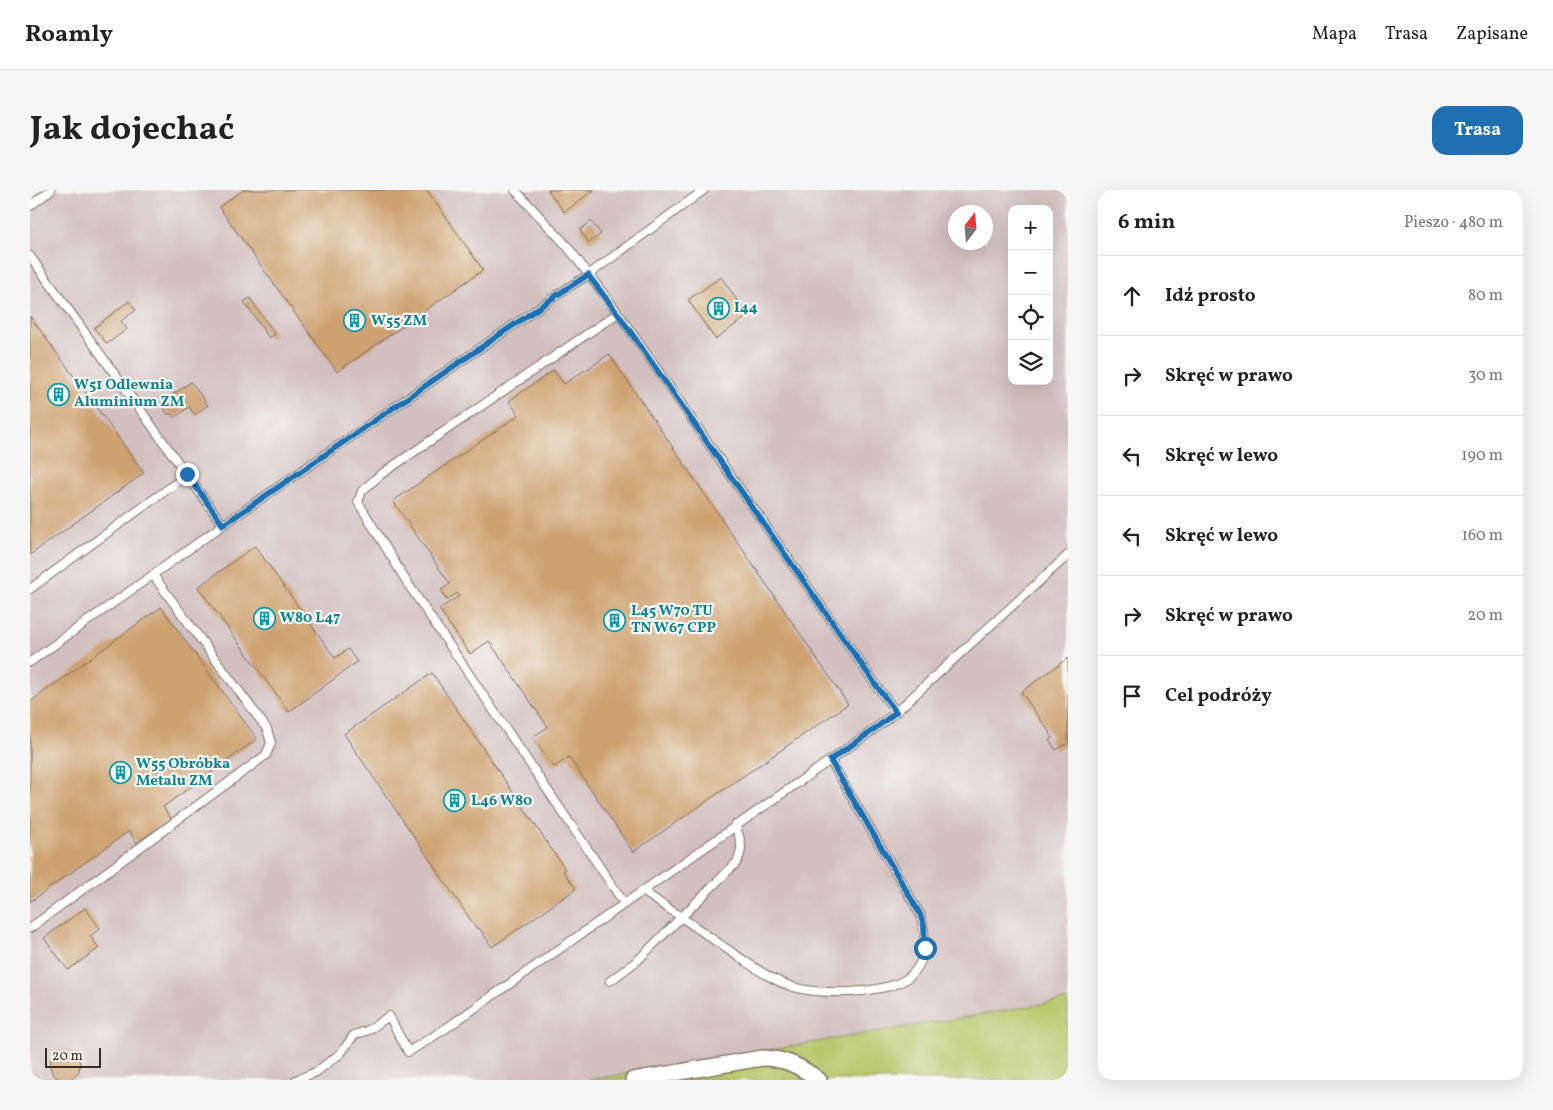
<!DOCTYPE html>
<html lang="pl">
<head>
<meta charset="utf-8">
<style>
  body { margin:0; font-family:Vollkorn,serif; background:#f6f6f6; color:#222 }
  .controls { position:absolute; right:15px; top:15px; display:grid; overflow:hidden; border-radius:10px; box-shadow:0 5px 20px #0002 }
  .controls button { width:45px; height:45px; display:grid; place-items:center; padding:0; border:0; border-bottom:1px solid #e0e0e0; background:#fff; color:#222; font:25px sans-serif }
  .compass { position:absolute; left:918px; top:15px; width:45px; height:45px; border-radius:50%; background:#fff; box-shadow:0 5px 20px #0002; rotate:16deg }
  .scale { position:absolute; left:15px; bottom:12px; width:56px; box-sizing:border-box; padding-left:5px; border:2px solid #3b2a1e; border-top:0; font-size:14px; line-height:18px; white-space:nowrap; color:#3b2a1e; -webkit-text-stroke:4px #f6f6f2; paint-order:stroke }
  .stop { position:absolute; width:15px; height:15px; margin:-11px; border:4px solid #1f6fb2; border-radius:50%; background:#fff }
  .stop.end { background:#1f6fb2; border-color:#fff; box-shadow:0 1px 5px #0008 }
  .list { margin:0; padding:0; list-style:none }
  h2 { display:flex; justify-content:space-between; align-items:center; height:65px; margin:0; padding:0 20px; font-size:21px }
  h2 small { font-size:16px; font-weight:400; color:#767676 }
  .list li { display:grid; grid-template-columns:32px 1fr auto; gap:15px; align-items:center; box-sizing:border-box; height:80px; padding:0 20px; border-top:1px solid #e0e0e0 }
  .list b { display:block; font-size:19px; white-space:nowrap }
  .list em { font-size:16px; font-style:normal; color:#767676 }
  .icon { flex:none; width:28px; height:28px; fill:none; stroke:currentColor; stroke-width:2; stroke-linecap:round; stroke-linejoin:round }
  .map { position:relative; flex:none; width:1038px; height:890px; overflow:hidden; border-radius:15px }
  header { display:flex; align-items:center; gap:30px; box-sizing:border-box; height:70px; padding:0 25px; background:#fff; border-bottom:1px solid #e0e0e0 }
  header strong { font-size:24px }
  nav { display:flex; gap:28px; margin-inline-start:auto; font-size:18px }
  .intro { display:flex; align-items:center; justify-content:space-between; box-sizing:border-box; height:120px; padding:0 30px }
  h1 { margin:0; font-size:35px }
  .button { padding:12px 22px; border-radius:15px; background:#1f6fb2; color:#fff; font-size:18px; font-weight:700 }
  main { display:flex; gap:30px; padding:0 30px }
  aside { flex:1; background:#fff; border-radius:15px; box-shadow:0 5px 20px #0002 }
  .map>svg:first-child { display:block }
</style>
</head>
<body>
<header>
<strong>Roamly</strong>
<nav><a>Mapa</a><a>Trasa</a><a>Zapisane</a></nav>
</header>
<div class="intro"><h1>Jak dojechać</h1><a class="button">Trasa</a></div>
<main>
<div class="map">
<svg width="1038" height="890" viewBox="0 0 1038 890">
  <rect width="100%" height="100%" fill="#f6f6f2"/>
  <filter id="ink" filterUnits="userSpaceOnUse"><feTurbulence type="fractalNoise" baseFrequency=".02" numOctaves="2"/><feDisplacementMap in="SourceGraphic" scale="10" xChannelSelector="R" yChannelSelector="G"/><feConvolveMatrix kernelMatrix="1 2 1 2 8 2 1 2 1" color-interpolation-filters="sRGB"/></filter>
  <filter id="wash" filterUnits="userSpaceOnUse"><feTurbulence type="fractalNoise" baseFrequency=".0096" numOctaves="4" result="noise"/><feDisplacementMap in="SourceGraphic" scale="20" xChannelSelector="R" yChannelSelector="G"/><feGaussianBlur stdDeviation="1.12" result="paint"/><feColorMatrix in="noise" values="0 0 0 0 0 0 0 0 0 0 0 0 0 0 0 0 0 1.4 0 .05"/><feComposite in="paint" operator="in"/></filter>
  <g filter="url(#wash)">
    <rect width="100%" height="100%" fill="#f4eada"/>
    <path fill="#d2bfc0" fill-rule="evenodd" d="M 0,0 L 1038,0 L 1038,810 L 559,890 L 0,890 ZM 982,19 L 1019,19 L 1019,191 L 982,191 ZM 926,22 L 956,22 L 956,52 L 926,52 Z"/>
    <path fill="#b8c76a" stroke="#7a7844" d="M 1038,810 L 1038,890 L 559,890 Z"/>
    <g id="blocks">
      <path fill="#cea170" d="M 213,0 L 397,0 L 453,80 L 307,182 L 189,17 Z
        M 518,0 L 564,0 L 534,22 Z
        M 561,31 L 571,44 L 559,53 L 550,40 Z
        M 691,87 L 718,126 L 685,149 L 658,110 Z
        M 220,108 L 245,144 L 239,148 L 214,112 Z
        M 99,111 L 106,120 L 91,131 L 97,139 L 77,154 L 64,138 Z
        M 0,126 L 114,283 L 0,365 Z
        M 579,164 L 818,514 L 603,662 L 539,567 L 524,577 L 502,547 L 518,537 L 459,451 L 440,464 L 409,419 L 429,406 L 427,403 L 417,410 L 411,400 L 420,394 L 363,311 L 489,225 L 479,211 L 524,180 L 534,194 L 555,180 L 555,181 Z
        M 161,192 L 178,215 L 165,225 L 159,217 L 144,228 L 140,223 L 138,225 L 134,219 L 136,217 L 132,212 Z
        M 225,356 L 305,468 L 318,459 L 327,472 L 259,522 L 168,397 Z
        M 131,417 L 227,549 L 133,617 L 141,629 L 107,653 L 99,641 L 0,712 L 0,512 Z
        M 1038,468 L 1038,553 L 1026,560 L 1019,550 L 1023,547 L 991,502 Z
        M 402,483 L 535,679 L 533,681 L 546,699 L 462,757 L 449,738 L 447,739 L 314,544 Z
        M 55,718 L 70,738 L 60,746 L 69,758 L 38,780 L 14,748 Z
        M20 875a15 15 0 1 1 30 0a15 15 0 1 1-30 0Z"/>
    </g>
  </g>
  <g filter="url(#ink)">
    <use href="#blocks" fill-opacity="0" stroke="#7c6d60" stroke-width="1"/>
    <g fill="none" stroke-linecap="round" stroke-linejoin="round">
      <defs>
        <path id="service" d="M 485,0 L 537,56 L 588,123 L 848,498 L 866,522
          M 0,16 L 21,0
          M 0,66 L 193,335
          M 588,123 L 350,285 L 332,301 L 328,312 L 378,394 L 594,713
          M 0,399 L 157,285
          M 0,472 L 193,335 L 536,99 L 558,85 L 674,0
          M 612,701 C 640,719 667,738 694,757 C 717,772 740,791 767,798 C 788,803 811,803 832,801 C 847,799 866,797 879,787 C 898,771 897,746 890,724 L 800,570
          M 0,738 L 236,565 L 241,553 L 237,539 L 123,385
          M 580,791 L 608,770 L 707,672 C 714,658 711,650 705,635
          M 266,890 L 286,882 L 311,863 L 324,845 L 339,840 L 359,826 L 378,862 L 415,839 L 842,541 L 866,522 L 1038,365"/>
        <path id="minor" d="M 603,890 L 732,868 C 755,868 771,877 789,890"/>
      </defs>
      <use href="#service" stroke="#7c6d60" stroke-width="10"/>
      <use href="#minor" stroke="#7c6d60" stroke-width="18"/>
      <use href="#service" stroke="#fff" stroke-width="8"/>
      <use href="#minor" stroke="#fff" stroke-width="15"/>
    </g>
  </g>
  <g fill="none" stroke-linecap="round" stroke-linejoin="round" filter="url(#ink)">
    <path stroke="#1f6fb2" stroke-width="6" d="M 157,284 L 193,335 L 536,99 L 558,85 L 588,124 L 848,498 L 866,522 L 842,541 L 800,570 L 890,724 L 894,736 L 895,758"/>
  </g>
  <defs>
    <symbol id="building-ring" viewBox="-11 -11 22 22"><circle r="9.5" fill="#f6f6f2" stroke="#0f9aa8" stroke-width="1.5"/><path d="M-4-6H4V6H1V3H-1V6H-4ZM-2.5-4.3h1.7v1.8h-1.7ZM.8-4.3h1.7v1.8H.8ZM-2.5-1h1.7V.8h-1.7ZM.8-1h1.7V.8H.8Z" fill="#0f9aa8"/></symbol>
  </defs>
  <g fill-rule="evenodd">
    <use href="#building-ring" x="676" y="106" width="25" height="25"/>
    <use href="#building-ring" x="312" y="118" width="25" height="25"/>
    <use href="#building-ring" x="16" y="192" width="25" height="25"/>
    <use href="#building-ring" x="222" y="416" width="25" height="25"/>
    <use href="#building-ring" x="572" y="418" width="25" height="25"/>
    <use href="#building-ring" x="78" y="570" width="25" height="25"/>
    <use href="#building-ring" x="412" y="598" width="25" height="25"/>
  </g>
  <g text-anchor="middle" dominant-baseline="central" stroke-width="4.5" stroke-linejoin="round" paint-order="stroke">
    <g font-size="15" font-weight="bold" fill="#0d838f" stroke="#f6f6f2" text-anchor="start">
      <text x="704" y="118">I44</text>
      <text x="341" y="131">W55 ZM</text>
      <text x="44" y="195">W51 Odlewnia<tspan x="44" dy="17">Aluminium ZM</tspan></text>
      <text x="601" y="421">L45 W70 TU<tspan x="601" dy="17">TN W67 CPP</tspan></text>
      <text x="250" y="428">W80 L47</text>
      <text x="106" y="574">W55 Obróbka<tspan x="106" dy="17">Metalu ZM</tspan></text>
      <text x="441" y="611">L46 W80</text>
    </g>
  </g>
</svg>
<div class="controls">
<button>+</button>
<button>−</button>
<button><svg class="icon" aria-label="locate" viewBox="0 0 24 24"><circle cx="12" cy="12" r="6"/><path d="M12 2v4M12 18v4M2 12h4M18 12h4"/></svg></button>
<button><svg class="icon" aria-label="layers" viewBox="0 0 24 24"><path d="M12 4l9 5-9 5-9-5zM3 14l9 5 9-5"/></svg></button>
</div>
<svg class="compass" viewBox="-18 -18 36 36"><path d="M0-13l5 13h-10z" fill="#e53935"/><path d="M0 13l5-13h-10z" fill="#767676"/></svg>
<div class="scale">20 m</div>
<div class="stop" style="left:895px;top:758px"></div>
<div class="stop end" style="left:157px;top:284px"></div>
</div>
<aside>
<h2>6 min<small>Pieszo · 480 m</small></h2>
<ul class="list">
<li><svg class="icon" aria-label="ahead" viewBox="0 0 24 24"><path d="M12 20V5M6 11l6-6 6 6"/></svg><div><b>Idź prosto</b></div><em>80 m</em></li>
<li><svg class="icon" aria-label="right" viewBox="0 0 24 24"><path d="M7 20v-9h11M14 6l5 5-5 5"/></svg><div><b>Skręć w prawo</b></div><em>30 m</em></li>
<li><svg class="icon" aria-label="left" viewBox="0 0 24 24"><path d="M17 20v-9H6M10 6l-5 5 5 5"/></svg><div><b>Skręć w lewo</b></div><em>190 m</em></li>
<li><svg class="icon" aria-label="left" viewBox="0 0 24 24"><path d="M17 20v-9H6M10 6l-5 5 5 5"/></svg><div><b>Skręć w lewo</b></div><em>160 m</em></li>
<li><svg class="icon" aria-label="right" viewBox="0 0 24 24"><path d="M7 20v-9h11M14 6l5 5-5 5"/></svg><div><b>Skręć w prawo</b></div><em>20 m</em></li>
<li><svg class="icon" aria-label="arrive" viewBox="0 0 24 24"><path d="M6 21V4h12l-3 4 3 4H6"/></svg><div><b>Cel podróży</b></div></li>
</ul>
</aside>
</main>
</body>
</html>
